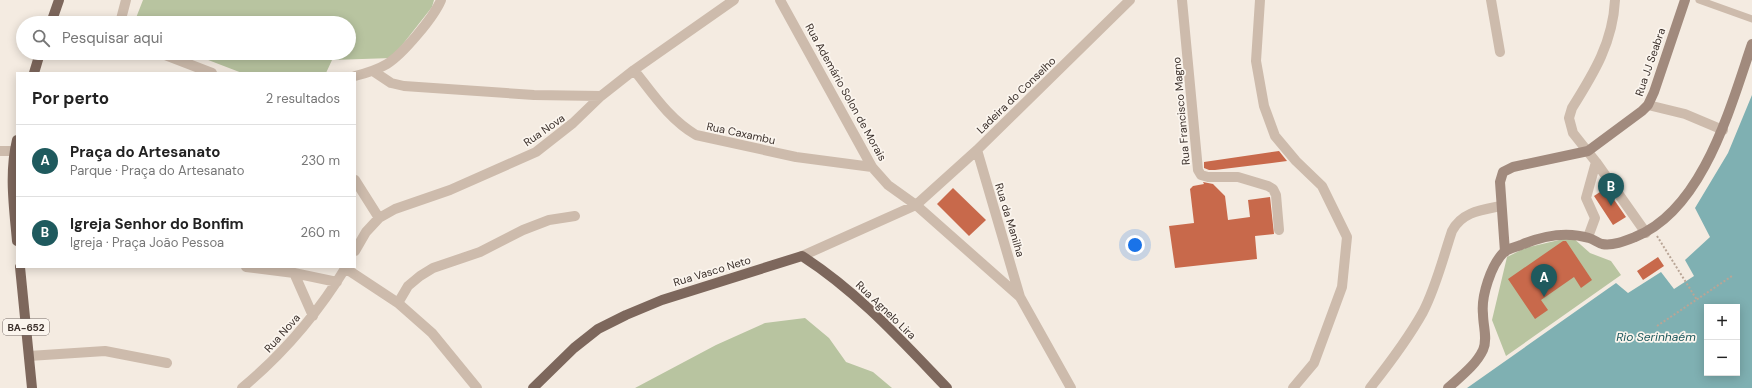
<!DOCTYPE html>
<html lang="pt">
<head>
<meta charset="utf-8">
<style>
  body { margin:0; font-family:"DM Sans",sans-serif; background:#f2f2f2; color:#222 }
  .controls { position:absolute; right:12px; bottom:12px; display:grid; overflow:hidden; border-radius:0px; box-shadow:0 2px 10px #0003 }
  .controls button { width:36px; height:36px; display:grid; place-items:center; padding:0; border:0; border-bottom:1px solid #e0e0e0; background:#fff; color:#222; font:20px sans-serif }
  .you { position:absolute; left:1135px; top:245px; width:14px; height:14px; margin:-10px; border:3px solid #fff; border-radius:50%; background:#1a73e8; box-shadow:0 0 0 6px #1a73e833 }
  .badge { display:grid; place-items:center; width:26px; height:26px; border-radius:50%; background:#1f5a5e; color:#fff; font-size:13px; font-weight:700 }
  .pin { position:absolute; translate:-50% -33px; filter:drop-shadow(0 1px 2px #0008) }
  .pin::after { content:''; position:absolute; top:21px; width:14px; height:12px; background:inherit; clip-path:polygon(0 0,100% 0,50% 100%) }
  .list { margin:0; padding:0; list-style:none }
  h2 { display:flex; justify-content:space-between; align-items:center; height:52px; margin:0; padding:0 16px; font-size:17px }
  h2 small { font-size:13px; font-weight:400; color:#767676 }
  .list li { display:grid; grid-template-columns:26px 1fr auto; gap:12px; align-items:center; box-sizing:border-box; height:72px; padding:0 16px; border-top:1px solid #e0e0e0 }
  .list b { display:block; font-size:15px; white-space:nowrap }
  .list p { margin:0; font-size:13px; white-space:nowrap; color:#767676 }
  .list em { font-size:13px; font-style:normal; color:#767676 }
  .icon { flex:none; width:22px; height:22px; fill:none; stroke:currentColor; stroke-width:2; stroke-linecap:round; stroke-linejoin:round }
  .map { position:relative; flex:none; width:1752px; height:388px; overflow:hidden }
  .search { position:absolute; background:#fff; box-shadow:0 2px 10px #0003; left:16px; top:16px; width:340px; height:44px; display:flex; align-items:center; gap:10px; box-sizing:border-box; padding:0 14px; border-radius:22px; color:#767676; font-size:15px }
  .panel { position:absolute; background:#fff; box-shadow:0 2px 10px #0003; left:16px; top:72px; width:340px; height:196px; border-radius:0px }
  .map>svg:first-child { display:block }
</style>
</head>
<body>
<div class="map">
<svg width="1752" height="388" viewBox="0 0 1752 388">
  <rect width="100%" height="100%" fill="#f4ebe1"/>
  <path fill="#b8c4a0" d="M 143,0 L 434,0 L 432,7 L 392,58 L 332,60 L 326,73 L 242,73 L 190,53 L 349,53 L 349,23 L 134,23 Z
    M 1572,237 L 1590,253 L 1611,261 L 1621,275 L 1506,356 L 1492,320 L 1507,257 L 1525,248 Z
    M 805,318 L 829,338 L 846,362 L 873,372 L 892,388 L 635,388 L 716,345 L 765,323 Z"/>
  <path fill="#7fb0b2" fill-rule="evenodd" d="M 1752,95 L 1752,388 L 1467,388 L 1616,283 L 1628,293 L 1661,272 L 1674,289 L 1694,276 L 1685,260 L 1710,237 L 1695,208 L 1728,153 ZM 1707,307 L 1737,307 L 1737,373 L 1707,373 Z"/>
  <path fill="#c8694b" d="M 1279,151 L 1287,161 L 1215,170 L 1209,170 L 1204,168 L 1204,162 Z
    M 1203,182 L 1213,184 L 1225,196 L 1228,220 L 1250,217 L 1248,200 L 1270,197 L 1274,234 L 1255,236 L 1257,259 L 1175,268 L 1169,226 L 1194,223 L 1190,189 L 1193,186 L 1204,184 Z
    M 953,188 L 986,220 L 969,236 L 937,204 Z
    M 1606,188 L 1626,217 L 1613,225 L 1594,196 Z
    M 1563,241 L 1566,241 L 1592,280 L 1581,288 L 1574,277 L 1541,300 L 1548,310 L 1535,319 L 1508,279 Z
    M 1658,257 L 1664,266 L 1643,280 L 1637,271 Z"/>
  <g fill="none" stroke-linecap="round" stroke-linejoin="round">
    <path stroke="#b9a596" stroke-width="2" stroke-dasharray="2 2" stroke-linecap="butt" d="M 1657,236 L 1697,300
      M 1657,326 L 1732,276"/>
    <path stroke="#cdbbac" stroke-width="7" d="M 1699,0 L 1752,19"/>
    <path stroke="#cdbbac" stroke-width="10" d="M 780,0 L 872,167 L 888,185 L 916,205 L 1020,297 L 1071,388
      M 1182,0 L 1198,170 L 1201,175 L 1208,177 L 1238,177 L 1268,186 L 1273,189 L 1276,195 L 1279,230
      M 1260,0 L 1256,61 L 1264,106 L 1275,136 L 1296,161 L 1322,186 L 1347,237 L 1342,287 L 1314,363 L 1293,388
      M 1491,0 L 1500,52
      M 1615,0 C 1613,42 1594,73 1572,108 L 1569,118 L 1573,133 L 1596,162 L 1646,233
      M 120,23 L 126,0
      M 160,53 L 212,73
      M 634,70 C 653,94 669,119 696,135 L 796,157 L 872,167
      M 373,71 L 391,83 L 404,86 L 534,95 L 601,96
      M 355,76 C 367,73 377,70 387,64 C 403,54 434,17 441,0
      M 1648,105 L 1685,114 L 1723,130
      M 977,150 L 1020,297
      M 0,151 L 14,151
      M 355,180 L 379,218
      M 1588,237 L 1595,218 L 1586,198 L 1596,162
      M 355,251 L 366,232 L 379,218 L 395,209 L 450,190 L 536,152 L 573,123 L 601,96 L 634,70 L 734,0
      M 802,256 L 916,205 L 977,150 L 1130,0
      M 246,267 L 294,273 L 337,282
      M 345,268 L 398,303 L 432,333 L 477,388
      M 294,273 L 313,316
      M 398,303 L 408,286 L 420,276 L 433,268 L 480,252 L 523,230 L 549,220 L 575,216
      M 29,356 L 105,351 L 167,363
      M 242,388 C 283,354 318,313 346,267
      M 1370,388 C 1389,364 1408,339 1423,312 C 1436,287 1443,258 1452,231 C 1462,212 1481,210 1501,206"/>
    <path stroke="#a18a7d" stroke-width="10" d="M 1505,252 L 1500,182 L 1503,172 L 1513,167 L 1588,151 L 1642,111 L 1648,105 L 1654,92 L 1685,0
      M 1448,388 C 1460,377 1476,365 1483,350 C 1488,339 1483,326 1483,314 C 1481,296 1491,265 1504,252 C 1508,249 1516,247 1521,245 C 1542,236 1566,231 1589,238 C 1593,239 1598,243 1602,244 C 1613,246 1625,241 1635,237 C 1703,210 1730,108 1752,44"/>
    <path stroke="#7d675c" stroke-width="10" d="M 51,23 L 59,0
      M 34,73 L 40,53
      M 17,140 C 9,173 14,207 17,241
      M 20,267 L 32,388
      M 533,388 L 574,348 L 598,329 L 626,315 L 662,300 L 802,256 C 858,292 901,340 947,388"/>
  </g>
  <g text-anchor="middle" dominant-baseline="central" stroke-width="3.5" stroke-linejoin="round" paint-order="stroke">
    <rect fill="#fbf5ee" stroke="#756b66" stroke-width="1" x="3" y="319" width="46" height="16" rx="3"/>
    <g font-size="10" font-weight="bold" fill="#3b302b">
      <text x="26" y="327">BA-652</text>
    </g>
    <g font-size="11" fill="#3b302b" stroke="#fbf5ee">
      <text transform="translate(1650 62) rotate(-71)">Rua JJ Seabra</text>
      <text transform="translate(846 92) rotate(61)">Rua Ademário Solon de Morais</text>
      <text transform="translate(1016 95) rotate(-44)">Ladeira do Conselho</text>
      <text transform="translate(1181 111) rotate(-95)">Rua Francisco Magno</text>
      <text transform="translate(544 130) rotate(-35)">Rua Nova</text>
      <text transform="translate(741 133) rotate(12)">Rua Caxambu</text>
      <text transform="translate(1010 220) rotate(73)">Rua da Manilha</text>
      <text transform="translate(712 271) rotate(-17)">Rua Vasco Neto</text>
      <text transform="translate(886 310) rotate(44)">Rua Agnelo Lira</text>
      <text transform="translate(282 333) rotate(-48)">Rua Nova</text>
    </g>
    <g font-size="12" font-style="italic" fill="#1f5a5e" stroke="#fbf5ee">
      <text x="1656" y="337">Rio Serinhaém</text>
    </g>
  </g>
</svg>
<div class="controls">
<button>+</button>
<button>−</button>
</div>
<div class="you"></div>
<div class="pin badge" style="left:1544px;top:297px">A</div>
<div class="pin badge" style="left:1611px;top:206px">B</div>
<div class="search"><svg class="icon" aria-label="search" viewBox="0 0 24 24"><circle cx="10" cy="10" r="6"/><path d="M15 15l6 6"/></svg>Pesquisar aqui</div>
<section class="panel">
<h2>Por perto<small>2 resultados</small></h2>
<ul class="list">
<li><span class="badge">A</span><div><b>Praça do Artesanato</b><p>Parque · Praça do Artesanato</p></div><em>230 m</em></li>
<li><span class="badge">B</span><div><b>Igreja Senhor do Bonfim</b><p>Igreja · Praça João Pessoa</p></div><em>260 m</em></li>
</ul>
</section>
</div>
</body>
</html>
